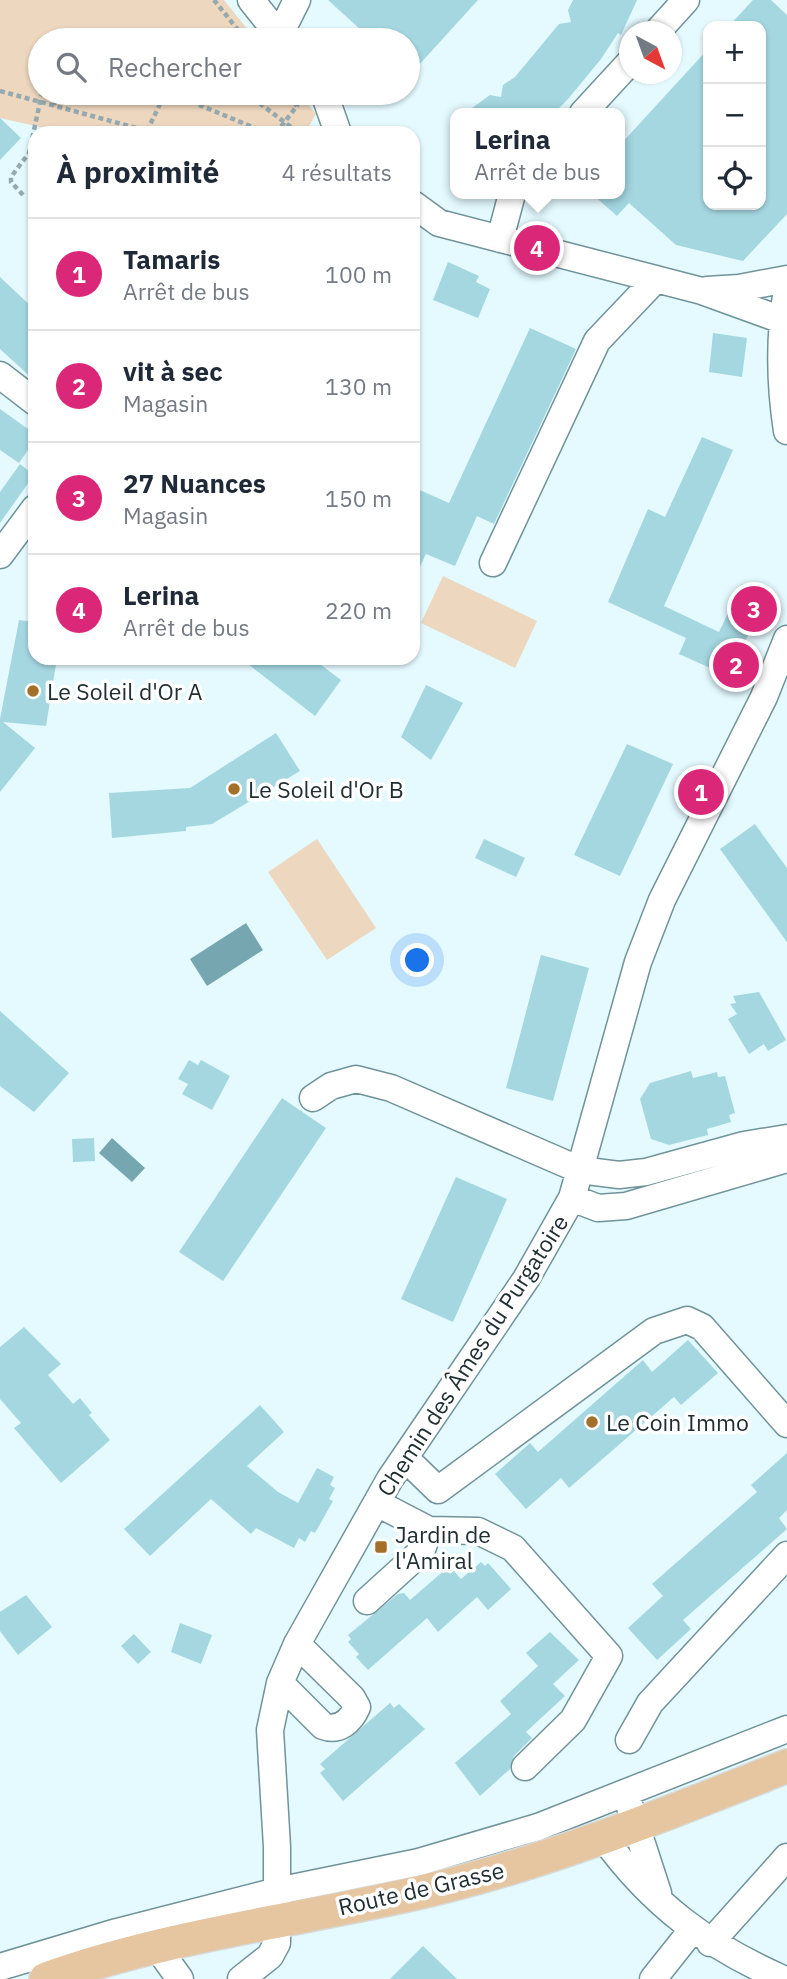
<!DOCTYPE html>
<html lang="fr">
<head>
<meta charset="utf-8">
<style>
  body { margin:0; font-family:"IBM Plex Sans",sans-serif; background:#f6f6f7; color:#1f2937 }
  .controls { position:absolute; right:21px; top:21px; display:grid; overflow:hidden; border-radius:14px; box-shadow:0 2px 5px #0004 }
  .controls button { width:63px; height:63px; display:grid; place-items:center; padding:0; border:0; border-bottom:2px solid #e0e1e3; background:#fff; color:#1f2937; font:35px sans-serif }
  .compass { position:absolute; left:619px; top:21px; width:63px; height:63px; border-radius:50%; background:#fff; box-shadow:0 2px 5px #0004; rotate:139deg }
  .you { position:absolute; left:418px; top:961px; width:24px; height:24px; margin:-18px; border:5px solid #fff; border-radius:50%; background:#1a73e8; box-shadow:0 0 0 10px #1a73e833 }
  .badge { display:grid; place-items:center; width:46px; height:46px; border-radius:50%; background:#db2777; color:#fff; font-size:23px; font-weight:700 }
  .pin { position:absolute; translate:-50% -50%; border:4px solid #fff; box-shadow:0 2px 7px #0006 }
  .popup { position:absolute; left:450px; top:108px; width:175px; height:91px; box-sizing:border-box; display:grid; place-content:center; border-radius:14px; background:#fff; filter:drop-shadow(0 2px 5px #0005); font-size:23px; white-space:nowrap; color:#747a83 }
  .popup b { font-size:26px; color:#1f2937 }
  .popup::after { content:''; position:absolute; left:50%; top:100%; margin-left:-14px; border:14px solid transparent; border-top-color:#fff }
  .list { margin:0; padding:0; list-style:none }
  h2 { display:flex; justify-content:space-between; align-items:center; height:91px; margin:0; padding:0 28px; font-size:30px }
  h2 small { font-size:23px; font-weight:400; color:#747a83 }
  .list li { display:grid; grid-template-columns:46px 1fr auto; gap:21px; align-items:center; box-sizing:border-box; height:112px; padding:0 28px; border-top:2px solid #e0e1e3 }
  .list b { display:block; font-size:26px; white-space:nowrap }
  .list p { margin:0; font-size:23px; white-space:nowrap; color:#747a83 }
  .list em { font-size:23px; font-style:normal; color:#747a83 }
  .icon { flex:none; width:38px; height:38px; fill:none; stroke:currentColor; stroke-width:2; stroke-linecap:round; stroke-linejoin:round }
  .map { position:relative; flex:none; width:787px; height:1979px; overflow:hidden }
  .search { position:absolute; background:#fff; box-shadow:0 2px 5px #0004; left:28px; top:28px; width:392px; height:77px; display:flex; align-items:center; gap:18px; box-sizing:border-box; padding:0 24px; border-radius:38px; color:#747a83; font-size:26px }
  .panel { position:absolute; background:#fff; box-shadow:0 2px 5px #0004; left:28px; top:126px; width:392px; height:539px; border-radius:21px }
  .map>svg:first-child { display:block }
</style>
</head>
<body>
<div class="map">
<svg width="787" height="1979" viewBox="0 0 787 1979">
  <rect width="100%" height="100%" fill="#e4faff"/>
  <path fill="#edd7bf" d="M 0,0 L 224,0 L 256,40 L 40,40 L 40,93 L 299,93 L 316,114 L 305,133 L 193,133 L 181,128 L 178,133 L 67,133 L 0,118 Z
    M 443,576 L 537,621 L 515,668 L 421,623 Z
    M 317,839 L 376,928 L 327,960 L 268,872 Z"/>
  <path fill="#76a7b1" d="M 246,923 L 263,950 L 207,986 L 190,959 Z
    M 112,1138 L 145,1168 L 132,1182 L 99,1153 Z"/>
  <path fill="#a5d7e1" d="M 328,0 L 478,0 L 408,77 L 408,40 L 372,40 Z
    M 573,0 L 637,0 L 621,35 L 618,33 L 601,59 L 568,99 L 554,113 L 465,113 L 490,95 L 501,97 L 503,85 L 515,77 L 559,24 L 571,22 L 568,10 Z
    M 753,0 L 771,0 L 787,15 L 787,214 L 743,261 L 676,245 L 629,203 L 617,216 L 592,194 L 619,194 L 619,146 L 708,49 L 708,205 L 761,205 L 761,26 L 729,26 Z
    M 0,118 L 21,138 L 0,160 Z
    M 448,262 L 479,276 L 476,282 L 490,289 L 478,318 L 433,300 Z
    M 0,277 L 35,310 L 35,381 L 0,349 Z
    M 530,328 L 576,349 L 494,524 L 477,516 L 455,566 L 426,554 L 413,581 L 413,487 L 449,503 Z
    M 713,333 L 747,338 L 742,377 L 709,372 Z
    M 0,409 L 35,434 L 35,440 L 19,463 L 0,450 Z
    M 702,437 L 733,450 L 664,606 L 719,632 L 742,584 L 755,590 L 754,621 L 730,677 L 679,654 L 686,638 L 608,602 L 648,509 L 665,517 Z
    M 20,464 L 34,475 L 0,523 L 0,492 Z
    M 19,620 L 35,622 L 35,658 L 57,658 L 46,726 L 3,722 L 35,748 L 0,792 L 0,719 Z
    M 240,658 L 312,658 L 341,680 L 315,716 Z
    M 426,685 L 463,703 L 431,760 L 401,737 Z
    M 276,733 L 300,771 L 212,824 L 186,827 L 186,831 L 112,838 L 109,793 L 190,788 Z
    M 627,744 L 673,764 L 620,876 L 574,855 Z
    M 755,824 L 787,868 L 787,942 L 720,849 Z
    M 484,839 L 525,858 L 516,877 L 475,858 Z
    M 541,955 L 589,968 L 553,1101 L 506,1088 Z
    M 759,992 L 786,1040 L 768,1051 L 764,1044 L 749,1054 L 728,1019 L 737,1014 L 730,1004 L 736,1003 L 733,996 Z
    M 0,1011 L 69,1073 L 34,1112 L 0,1086 Z
    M 189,1060 L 198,1065 L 201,1060 L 230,1076 L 212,1110 L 182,1094 L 188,1084 L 178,1079 Z
    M 691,1071 L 693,1078 L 717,1072 L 718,1077 L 725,1076 L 735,1113 L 729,1115 L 731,1122 L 707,1129 L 708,1135 L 669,1145 L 651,1139 L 640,1099 L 647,1088 L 650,1083 Z
    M 282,1098 L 326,1128 L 223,1281 L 179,1252 Z
    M 94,1138 L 95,1161 L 73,1162 L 72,1139 Z
    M 456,1177 L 507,1199 L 453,1322 L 401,1299 Z
    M 24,1327 L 61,1364 L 48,1375 L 73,1404 L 80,1398 L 92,1413 L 89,1415 L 110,1440 L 61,1483 L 14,1428 L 21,1423 L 0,1399 L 0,1347 Z
    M 688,1340 L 718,1373 L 681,1405 L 674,1397 L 569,1488 L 561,1478 L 526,1509 L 495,1474 L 530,1443 L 538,1452 L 643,1360 L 652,1372 Z
    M 260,1405 L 284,1432 L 247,1466 L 278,1492 L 298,1503 L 317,1468 L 334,1477 L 330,1485 L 335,1488 L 329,1499 L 333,1501 L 315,1533 L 311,1531 L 305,1542 L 299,1538 L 294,1548 L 256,1528 L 251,1534 L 211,1499 L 150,1556 L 124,1529 Z
    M 787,1453 L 787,1510 L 779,1518 L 787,1529 L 683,1620 L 691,1629 L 657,1660 L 628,1628 L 663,1596 L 652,1584 L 757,1492 L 751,1485 Z
    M 481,1562 L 485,1566 L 488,1563 L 511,1589 L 488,1610 L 477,1597 L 438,1632 L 427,1618 L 368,1670 L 356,1657 L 359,1654 L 348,1642 L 351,1639 L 348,1635 L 398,1594 L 404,1593 L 410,1600 L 446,1569 L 450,1574 L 454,1571 L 461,1579 Z
    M 26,1595 L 52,1627 L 18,1655 L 0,1631 L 0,1612 Z
    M 180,1623 L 212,1635 L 201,1664 L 171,1652 Z
    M 550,1632 L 579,1660 L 553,1684 L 565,1696 L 526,1732 L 532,1738 L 514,1756 L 510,1769 L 480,1796 L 455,1763 L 511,1714 L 500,1701 L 538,1666 L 526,1653 Z
    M 134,1634 L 151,1652 L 138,1664 L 121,1646 Z
    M 390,1703 L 394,1708 L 399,1704 L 425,1729 L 343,1801 L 320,1773 L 325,1769 L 320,1764 Z
    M 423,1946 L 457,1979 L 390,1979 Z"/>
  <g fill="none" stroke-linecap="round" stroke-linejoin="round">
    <defs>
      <path id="minor" d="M 251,0 L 283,40
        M 657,32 L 686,0
        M 279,36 L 297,0
        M 324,93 L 338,133
        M 583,113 L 630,62
        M 413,204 L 439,223 L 702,291 L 782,320
        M 500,239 L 512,194
        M 707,290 L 739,288 L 787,279
        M 787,290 C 779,336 780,385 787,431
        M 0,375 L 35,402
        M 0,555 L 35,508
        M 493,563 L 597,341 L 656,279
        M 313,1098 L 331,1086 L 356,1079 L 391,1088 L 580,1170 L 619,1175 L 646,1172 L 744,1145 L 787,1138
        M 572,1198 L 598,1208 L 626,1206 L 787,1159
        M 405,1458 L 438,1490 L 654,1331 L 687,1320 L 702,1327 L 787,1424
        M 377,1503 L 429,1530 L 478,1531 L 513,1548 L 609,1656 L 573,1720 L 525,1767
        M 367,1601 L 421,1552 L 429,1530
        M 280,1683 L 323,1726 C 339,1732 351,1721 357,1707 L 352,1698 L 297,1644
        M 629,1740 L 650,1703 L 787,1555
        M 630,1807 L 658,1893
        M 603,1837 C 652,1905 708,1946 783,1979
        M 710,1943 L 787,1857
        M 157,1947 L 180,1979
        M 0,1967 L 117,1932 L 277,1891 L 419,1862 L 538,1827 L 787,1729
        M 241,1979 L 270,1956 L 277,1943 L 277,1847 L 270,1730 L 280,1683 L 297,1644 L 390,1479 L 526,1279 L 572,1198 L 638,962 L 662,900 L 764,697 L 787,639
        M 653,1979 L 692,1930"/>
      <path id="major" d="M 46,1979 C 166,1936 293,1921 417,1893 C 544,1864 666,1814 787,1766"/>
    </defs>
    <use href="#minor" stroke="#70939a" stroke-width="29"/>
    <use href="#major" stroke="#d7dada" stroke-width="36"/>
    <path stroke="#96a9ae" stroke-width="4.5" stroke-dasharray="5 3.5" stroke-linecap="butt" d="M 214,0 L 246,40
      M 0,91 L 155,133
      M 207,93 L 197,104 L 267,133
      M 246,93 L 299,133
      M 54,105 L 58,93
      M 147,131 L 162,100 L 170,93
      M 276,133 L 297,106 L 286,93
      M 23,195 L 11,182 L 11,177 L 29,153 L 42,93"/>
    <use href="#minor" stroke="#fff" stroke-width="26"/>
    <use href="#major" stroke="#e6c6a0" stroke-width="33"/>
  </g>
  <g fill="#a46f28" stroke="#fff" stroke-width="2.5">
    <circle cx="33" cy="691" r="7"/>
    <circle cx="234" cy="789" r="7"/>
    <circle cx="592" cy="1422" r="7"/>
    <rect x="374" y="1540" width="14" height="14" rx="3.5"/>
  </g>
  <g text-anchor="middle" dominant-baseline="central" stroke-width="7" stroke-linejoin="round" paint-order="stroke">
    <g font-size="23" fill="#202f32" stroke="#fff" text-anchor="start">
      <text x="47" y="691">Le Soleil d'Or A</text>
      <text x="248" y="789">Le Soleil d'Or B</text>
      <text x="606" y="1422">Le Coin Immo</text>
      <text x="395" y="1534">Jardin de<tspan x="395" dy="26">l'Amiral</tspan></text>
    </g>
    <g font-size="23" fill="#202f32" stroke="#fff">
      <text transform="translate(472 1355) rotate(-57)">Chemin des Âmes du Purgatoire</text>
      <text transform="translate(421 1888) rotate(-13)">Route de Grasse</text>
    </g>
  </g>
</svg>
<div class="controls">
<button>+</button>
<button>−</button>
<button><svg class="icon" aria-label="locate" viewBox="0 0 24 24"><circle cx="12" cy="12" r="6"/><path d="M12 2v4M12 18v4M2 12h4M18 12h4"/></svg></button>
</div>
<svg class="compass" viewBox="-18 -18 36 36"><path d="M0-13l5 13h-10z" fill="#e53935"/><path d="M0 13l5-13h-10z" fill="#747a83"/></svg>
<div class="you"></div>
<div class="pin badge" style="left:701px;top:792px">1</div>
<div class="pin badge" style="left:736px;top:665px">2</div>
<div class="pin badge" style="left:754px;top:609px">3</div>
<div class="pin badge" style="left:537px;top:248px">4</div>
<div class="popup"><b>Lerina</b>Arrêt de bus</div>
<div class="search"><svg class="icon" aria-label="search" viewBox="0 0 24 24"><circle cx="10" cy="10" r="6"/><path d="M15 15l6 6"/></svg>Rechercher</div>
<section class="panel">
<h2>À proximité<small>4 résultats</small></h2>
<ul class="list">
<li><span class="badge">1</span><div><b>Tamaris</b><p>Arrêt de bus</p></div><em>100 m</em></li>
<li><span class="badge">2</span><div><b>vit à sec</b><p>Magasin</p></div><em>130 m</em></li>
<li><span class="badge">3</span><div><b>27 Nuances</b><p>Magasin</p></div><em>150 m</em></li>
<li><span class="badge">4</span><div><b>Lerina</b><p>Arrêt de bus</p></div><em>220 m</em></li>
</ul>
</section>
</div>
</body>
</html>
